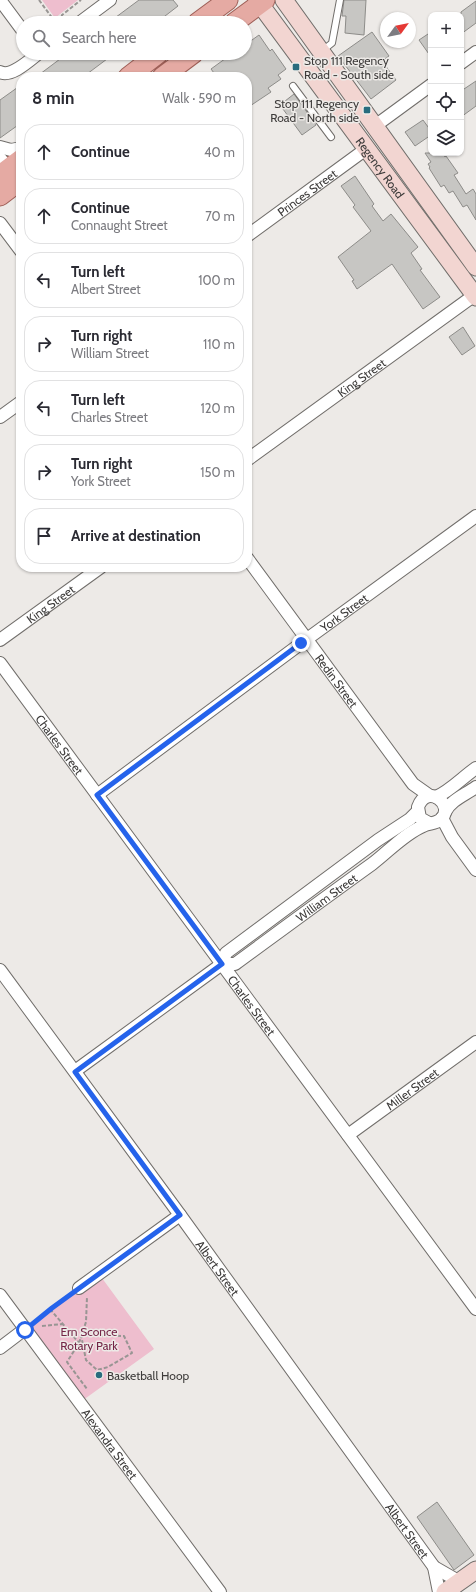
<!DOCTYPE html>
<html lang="en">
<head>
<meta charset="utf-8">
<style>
  body { margin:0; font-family:Cabin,sans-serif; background:#f2f2f3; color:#2b2b33 }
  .controls { position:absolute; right:12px; top:12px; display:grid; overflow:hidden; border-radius:8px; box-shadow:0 1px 3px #0004 }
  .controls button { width:36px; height:36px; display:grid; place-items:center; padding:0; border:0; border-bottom:1px solid #e1e1e2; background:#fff; color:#2b2b33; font:20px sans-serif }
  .compass { position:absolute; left:380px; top:12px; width:36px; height:36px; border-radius:50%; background:#fff; box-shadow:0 1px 3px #0004; rotate:57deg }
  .stop { position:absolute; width:12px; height:12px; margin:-9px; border:3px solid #2563eb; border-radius:50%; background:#fff }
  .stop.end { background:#2563eb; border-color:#fff; box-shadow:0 1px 4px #0008 }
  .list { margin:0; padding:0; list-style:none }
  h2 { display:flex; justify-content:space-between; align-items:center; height:52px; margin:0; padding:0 16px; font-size:17px }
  h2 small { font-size:13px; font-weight:400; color:#7c7c81 }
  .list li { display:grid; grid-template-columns:26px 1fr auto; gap:12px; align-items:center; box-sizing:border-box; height:56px; margin:0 8px 8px; padding:0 8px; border:1px solid #e1e1e2; border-radius:16px }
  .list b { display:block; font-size:15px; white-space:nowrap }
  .list p { margin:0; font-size:13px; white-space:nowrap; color:#7c7c81 }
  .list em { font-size:13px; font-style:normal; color:#7c7c81 }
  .icon { flex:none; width:22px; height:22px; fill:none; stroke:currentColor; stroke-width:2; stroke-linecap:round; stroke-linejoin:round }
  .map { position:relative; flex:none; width:476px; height:1592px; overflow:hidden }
  .search { position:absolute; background:#fff; box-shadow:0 1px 3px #0004; left:16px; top:16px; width:236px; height:44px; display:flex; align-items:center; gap:10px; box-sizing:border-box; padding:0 14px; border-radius:22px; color:#7c7c81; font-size:15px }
  .panel { position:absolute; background:#fff; box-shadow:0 1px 3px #0004; left:16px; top:72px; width:236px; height:500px; border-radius:16px }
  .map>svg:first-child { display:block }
</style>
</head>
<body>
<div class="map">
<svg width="476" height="1592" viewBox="0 0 476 1592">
  <rect width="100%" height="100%" fill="#edeae7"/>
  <path fill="#eebece" d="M 42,0 L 78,0 L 55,18 Z
    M 99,1274 L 154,1349 L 79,1403 L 25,1329 L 52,1308 Z"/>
  <path fill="#c7c6c3" stroke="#8d8c89" d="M 139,0 L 173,0 L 178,6 L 156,23 L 108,23 Z
    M 344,0 L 366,0 L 364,35 L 345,33 L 346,16 L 342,16 Z
    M 476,1 L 476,23 L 461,34 L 461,12 Z
    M 372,32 L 389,56 L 382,61 L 396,80 L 371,99 L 338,56 Z
    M 431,32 L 431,57 L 419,40 Z
    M 259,35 L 270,51 L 272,49 L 286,69 L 278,75 L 281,79 L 268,88 L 271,92 L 247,108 L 247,77 L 217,77 L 211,69 L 233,53 L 245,53 L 245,45 Z
    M 68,53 L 115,53 L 83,77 L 36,77 Z
    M 476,81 L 476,106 L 461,117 L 461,91 Z
    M 21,85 L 21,123 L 0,138 L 0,100 Z
    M 294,94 L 316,125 L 302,135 L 280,105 Z
    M 423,120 L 431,131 L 431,135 L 415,146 L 405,132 Z
    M 425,153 L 442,153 L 445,157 L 446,156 L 458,173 L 454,175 L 466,194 L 473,189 L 476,194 L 476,220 L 467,205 L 463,207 L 453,191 L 449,193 L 444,185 L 441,187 L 429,168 L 430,167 L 428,164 L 431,162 Z
    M 355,176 L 374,204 L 372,206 L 383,221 L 391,214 L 418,247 L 411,253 L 422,269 L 420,270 L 440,297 L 423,309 L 392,264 L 357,289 L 352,281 L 354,280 L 338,257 L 371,231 L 353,207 L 355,205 L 341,186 Z
    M 463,327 L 475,346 L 462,355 L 449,337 Z
    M 437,1502 L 474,1555 L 454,1570 L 417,1517 Z"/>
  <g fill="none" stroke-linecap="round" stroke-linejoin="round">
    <defs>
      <path id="lane" d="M 322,51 L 332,43 L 340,0
        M 293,86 L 331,137"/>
      <g id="street">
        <path d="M 0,0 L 23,31"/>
        <path d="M 79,23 L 110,0"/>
        <path d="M 461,63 L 476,52"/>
        <path d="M 0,72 C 11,78 30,60 39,53"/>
        <path d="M 375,126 L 431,85"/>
        <path d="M 0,147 L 11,150 L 21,148"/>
        <path d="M 0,158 L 12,173"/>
        <path d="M 0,223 L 21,251"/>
        <path id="s1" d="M 247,236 L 366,149"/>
        <path d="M 0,417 L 21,402"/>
        <path id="s2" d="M 247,460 L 476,294"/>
        <path id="s3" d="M 247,558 L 413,784 L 430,796"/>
        <path id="s4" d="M 0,640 L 101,567"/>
        <path id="s5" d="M 0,663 L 476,1309"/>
        <path id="s6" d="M 97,795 L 307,639 L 476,516"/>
        <path d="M 436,797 C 450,791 463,777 476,768"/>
        <path d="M 445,812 C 451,800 465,795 476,787"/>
        <path d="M 442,818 L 452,837 L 476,870"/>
        <path id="s7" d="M 222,964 L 235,964 C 280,931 326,897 372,864 C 388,852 404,834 423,826 C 428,823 435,824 440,820 C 457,806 427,782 418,807 L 420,818 L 429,823"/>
        <path id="s8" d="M 0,970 L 180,1215 L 434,1567 L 460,1582"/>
        <path d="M 75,1071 L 222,964 L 226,953 L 378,840 L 410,819 L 418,811"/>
        <path id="s9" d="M 348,1135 L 476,1042"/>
        <path d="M 79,1288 L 180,1215"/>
        <path id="s10" d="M 0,1295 L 220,1592"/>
        <path d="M 0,1348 L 25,1329"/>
        <path d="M 434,1567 L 439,1592"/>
      </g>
      <g id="secondary">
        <path id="s11" d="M 257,0 L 476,297"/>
        <path d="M 284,0 L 476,267"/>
        <path d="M 445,1592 L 476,1570"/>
      </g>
      <path id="primary" d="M 197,23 L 228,0
        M 234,23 L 265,0
        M 128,77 L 159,53
        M 162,77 L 194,53
        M 0,175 L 21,159
        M 0,196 L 21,180"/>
    </defs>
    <use href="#lane" stroke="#716e6b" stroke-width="8"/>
    <use href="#street" stroke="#716e6b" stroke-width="14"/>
    <use href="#secondary" stroke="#716e6b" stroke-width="19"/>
    <use href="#primary" stroke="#9e5f57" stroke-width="21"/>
    <path stroke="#989593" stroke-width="2" stroke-dasharray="4 2" stroke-linecap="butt" d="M 39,0 L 53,19 L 61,21 L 62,15 L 81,0
      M 50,1309 L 79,1343 L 67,1362 L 87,1389
      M 34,1322 L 70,1295
      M 42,1326 L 63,1324
      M 81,1335 L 124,1336 L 132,1353 L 108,1367 L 97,1370 L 86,1360 Z
      M 79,1343 L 86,1322 L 87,1297"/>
    <use href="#lane" stroke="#fff" stroke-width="6"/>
    <use href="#street" stroke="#fff" stroke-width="12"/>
    <use href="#secondary" stroke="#f2d5d1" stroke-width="17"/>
    <use href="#primary" stroke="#e5aaa3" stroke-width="19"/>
  </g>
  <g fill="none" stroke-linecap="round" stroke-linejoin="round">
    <path stroke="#2563eb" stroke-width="5" d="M 25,1330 L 52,1308 L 180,1215 L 75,1072 L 222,964 L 97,795 L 301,643"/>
  </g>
  <g fill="#296c7e" stroke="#edeae7" stroke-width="1.5">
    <rect x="292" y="63" width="8" height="8" rx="2"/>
    <rect x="363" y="106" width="8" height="8" rx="2"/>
    <circle cx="99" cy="1375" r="4"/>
  </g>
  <g text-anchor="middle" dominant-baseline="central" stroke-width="3" stroke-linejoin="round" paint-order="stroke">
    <g font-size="12" fill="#3d3b3a" stroke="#edeae7" text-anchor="start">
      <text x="304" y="60">Stop 111 Regency<tspan x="304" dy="14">Road - South side</tspan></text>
      <text x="359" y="103" text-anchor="end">Stop 111 Regency<tspan x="359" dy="14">Road - North side</tspan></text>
      <text x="107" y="1375">Basketball Hoop</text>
    </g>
    <g font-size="12" fill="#3d3b3a" stroke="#edeae7">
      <text stroke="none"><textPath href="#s11" startOffset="208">Regency Road</textPath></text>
      <text stroke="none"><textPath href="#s1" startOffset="74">Princes Street</textPath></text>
      <text stroke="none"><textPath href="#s2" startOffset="141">King Street</textPath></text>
      <text stroke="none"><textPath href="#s4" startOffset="62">King Street</textPath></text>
      <text stroke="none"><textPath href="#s6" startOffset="307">York Street</textPath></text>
      <text stroke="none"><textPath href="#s3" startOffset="152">Redin Street</textPath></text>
      <text stroke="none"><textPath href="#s5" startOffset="101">Charles Street</textPath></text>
      <text stroke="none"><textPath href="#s7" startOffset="126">William Street</textPath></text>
      <text stroke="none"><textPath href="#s5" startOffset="425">Charles Street</textPath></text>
      <text stroke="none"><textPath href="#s9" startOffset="79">Miller Street</textPath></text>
      <text stroke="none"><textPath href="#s8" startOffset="369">Albert Street</textPath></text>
      <text stroke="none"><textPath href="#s10" startOffset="185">Alexandra Street</textPath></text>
      <text stroke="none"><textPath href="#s8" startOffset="693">Albert Street</textPath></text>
    </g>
    <g font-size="12" fill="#742547" stroke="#edeae7">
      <text x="89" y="1331">Ern Sconce<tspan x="89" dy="14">Rotary Park</tspan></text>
    </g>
  </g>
</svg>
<div class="controls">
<button>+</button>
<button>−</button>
<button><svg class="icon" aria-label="locate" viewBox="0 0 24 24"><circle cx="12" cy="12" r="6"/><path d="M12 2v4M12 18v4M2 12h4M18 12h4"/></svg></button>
<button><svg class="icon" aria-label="layers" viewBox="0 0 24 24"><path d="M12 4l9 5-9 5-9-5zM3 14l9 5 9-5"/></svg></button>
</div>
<svg class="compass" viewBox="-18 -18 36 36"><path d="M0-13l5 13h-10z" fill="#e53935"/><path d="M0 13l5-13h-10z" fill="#7c7c81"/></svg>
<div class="stop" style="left:25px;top:1330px"></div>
<div class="stop end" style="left:301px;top:643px"></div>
<div class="search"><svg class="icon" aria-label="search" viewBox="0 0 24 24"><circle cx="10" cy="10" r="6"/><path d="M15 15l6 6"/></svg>Search here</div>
<section class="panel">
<h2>8 min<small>Walk · 590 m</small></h2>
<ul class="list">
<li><svg class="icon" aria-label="ahead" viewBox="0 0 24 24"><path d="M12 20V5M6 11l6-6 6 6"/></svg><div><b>Continue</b></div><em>40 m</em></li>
<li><svg class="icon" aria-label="ahead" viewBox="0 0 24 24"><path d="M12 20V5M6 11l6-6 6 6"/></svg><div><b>Continue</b><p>Connaught Street</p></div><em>70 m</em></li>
<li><svg class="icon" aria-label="left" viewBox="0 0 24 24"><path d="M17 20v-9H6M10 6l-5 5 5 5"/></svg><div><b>Turn left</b><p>Albert Street</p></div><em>100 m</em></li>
<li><svg class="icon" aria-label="right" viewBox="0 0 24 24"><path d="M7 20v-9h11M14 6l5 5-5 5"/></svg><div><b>Turn right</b><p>William Street</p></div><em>110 m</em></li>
<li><svg class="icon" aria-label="left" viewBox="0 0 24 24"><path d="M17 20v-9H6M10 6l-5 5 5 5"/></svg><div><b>Turn left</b><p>Charles Street</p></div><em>120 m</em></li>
<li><svg class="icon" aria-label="right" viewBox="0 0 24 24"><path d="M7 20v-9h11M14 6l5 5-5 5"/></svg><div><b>Turn right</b><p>York Street</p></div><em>150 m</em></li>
<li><svg class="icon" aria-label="arrive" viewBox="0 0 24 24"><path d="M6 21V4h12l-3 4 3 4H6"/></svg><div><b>Arrive at destination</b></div></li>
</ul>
</section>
</div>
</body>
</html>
